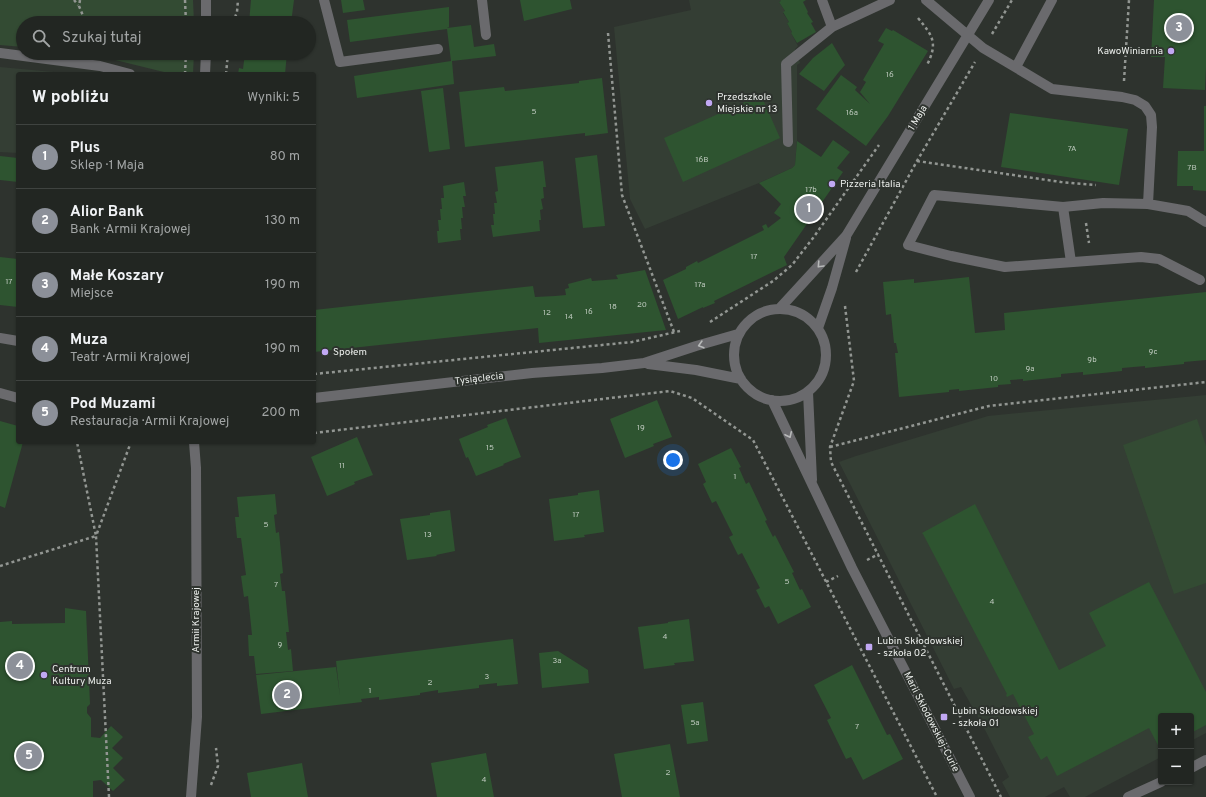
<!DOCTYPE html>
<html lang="pl">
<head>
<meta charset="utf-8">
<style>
  body { margin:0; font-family:Overpass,sans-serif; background:#2a2e2a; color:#f1f3f6 }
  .controls { position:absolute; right:12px; bottom:12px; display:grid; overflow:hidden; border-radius:4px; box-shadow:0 1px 3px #0004 }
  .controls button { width:36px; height:36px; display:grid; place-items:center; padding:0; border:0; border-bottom:1px solid #3f4340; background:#222622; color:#f1f3f6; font:20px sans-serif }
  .you { position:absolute; left:673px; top:460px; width:14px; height:14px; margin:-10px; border:3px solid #fff; border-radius:50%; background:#1a73e8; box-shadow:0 0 0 6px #1a73e833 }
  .badge { display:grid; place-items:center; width:26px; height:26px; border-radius:50%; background:#8c9099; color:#fff; font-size:13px; font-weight:700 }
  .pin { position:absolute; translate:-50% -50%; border:2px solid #fff; box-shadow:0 1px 4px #0006 }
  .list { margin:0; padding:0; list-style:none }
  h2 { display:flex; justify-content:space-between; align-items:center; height:52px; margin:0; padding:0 16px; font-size:17px }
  h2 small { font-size:13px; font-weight:400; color:#a2a5a5 }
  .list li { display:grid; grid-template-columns:26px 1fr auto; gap:12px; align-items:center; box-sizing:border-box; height:64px; padding:0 16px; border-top:1px solid #3f4340 }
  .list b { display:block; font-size:15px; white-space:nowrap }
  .list p { margin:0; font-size:13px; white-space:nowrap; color:#a2a5a5 }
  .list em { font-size:13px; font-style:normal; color:#a2a5a5 }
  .icon { flex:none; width:22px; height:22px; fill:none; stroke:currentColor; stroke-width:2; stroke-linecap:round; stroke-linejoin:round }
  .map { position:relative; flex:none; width:1206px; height:797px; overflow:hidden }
  .search { position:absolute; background:#222622; box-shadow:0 1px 3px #0004; left:16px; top:16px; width:300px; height:44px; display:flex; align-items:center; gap:10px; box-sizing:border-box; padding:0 14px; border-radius:22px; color:#a2a5a5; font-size:15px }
  .panel { position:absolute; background:#222622; box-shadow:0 1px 3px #0004; left:16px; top:72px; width:300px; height:372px; border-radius:4px }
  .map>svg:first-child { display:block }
</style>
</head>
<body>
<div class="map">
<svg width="1206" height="797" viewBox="0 0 1206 797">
  <rect width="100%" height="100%" fill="#2e332e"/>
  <path fill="#343e34" d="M 689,0 L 780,0 L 781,1 L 779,2 L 785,11 L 783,13 L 789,22 L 787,23 L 792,32 L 791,33 L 798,46 L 795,49 L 800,63 L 797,65 L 797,141 L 795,165 L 792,168 L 759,183 L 645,229 L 630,199 L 614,27 L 691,10 Z
    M 0,67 L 75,74 L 18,74 L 18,153 L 0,152 Z
    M 1206,395 L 1206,733 L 1191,741 L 1191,716 L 1161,716 L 1161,757 L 1085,797 L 1070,797 L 1064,787 L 1045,797 L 1010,797 L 1002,782 L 1009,777 L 983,726 L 961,687 L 954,689 L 839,462 L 856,456 L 988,416 Z"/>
  <path fill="#334b33" d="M 0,0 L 193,0 L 194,23 L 23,23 L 23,47 L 0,45 Z
    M 69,53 L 194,53 L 193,74 L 172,74 L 107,58 Z
    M 1197,419 L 1206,446 L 1206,583 L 1174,594 L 1123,445 Z"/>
  <path fill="#2e5430" d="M 251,0 L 294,0 L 291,23 L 249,23 Z
    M 341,0 L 363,0 L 365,10 L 343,13 Z
    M 520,0 L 570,0 L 572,9 L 524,21 Z
    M 780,0 L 806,0 L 803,2 L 808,12 L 807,13 L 813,22 L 811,23 L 816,32 L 797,43 L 791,33 L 792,32 L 787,23 L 789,22 L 783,12 L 785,11 L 779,2 L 781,1 Z
    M 1154,0 L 1206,0 L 1206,67 L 1205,90 L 1163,88 L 1165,57 L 1151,57 Z
    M 449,7 L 449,27 L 447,28 L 471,25 L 474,47 L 494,44 L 496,56 L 452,61 L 454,84 L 357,98 L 354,76 L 451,61 L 447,29 L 350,42 L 347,20 Z
    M 886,28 L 892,31 L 893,30 L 928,51 L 888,116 L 866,146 L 816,109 L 841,75 L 857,87 L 855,90 L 870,104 L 860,92 L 866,82 L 863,80 L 884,44 L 878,41 Z
    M 832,43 L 845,65 L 838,73 L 824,91 L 799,74 L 813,58 Z
    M 245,53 L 287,53 L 285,74 L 238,74 L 239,68 L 243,69 Z
    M 602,78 L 608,133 L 585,136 L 585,133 L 465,147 L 459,92 L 504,87 L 505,91 L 579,83 L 579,81 Z
    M 443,88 L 450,149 L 429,152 L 421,91 Z
    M 761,95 L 780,138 L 683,182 L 664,138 Z
    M 1204,106 L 1206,106 L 1206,191 L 1193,190 L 1193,186 L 1177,186 L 1178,151 L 1204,151 Z
    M 1010,113 L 1128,129 L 1119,185 L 1001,167 Z
    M 833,140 L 850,152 L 837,168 L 843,172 L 784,257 L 787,265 L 714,301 L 715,303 L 703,308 L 703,307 L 678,319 L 663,280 L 686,269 L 686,267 L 697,261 L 698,263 L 764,230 L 762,226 L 766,224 L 768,228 L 781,218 L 774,213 L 781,204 L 759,183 L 792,168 L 795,165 L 797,141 L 821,157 Z
    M 597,155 L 605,226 L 583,228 L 575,158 Z
    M 0,156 L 18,158 L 18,182 L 0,180 Z
    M 543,161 L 546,187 L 543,187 L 544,198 L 541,199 L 543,209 L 540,210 L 541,220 L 539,220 L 540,231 L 493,237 L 491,225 L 494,225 L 493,214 L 495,214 L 494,203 L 497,203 L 495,192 L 498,191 L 495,167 Z
    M 464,182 L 466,196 L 463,196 L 465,207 L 462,207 L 463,218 L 461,218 L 462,229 L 460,229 L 461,240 L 438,243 L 437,231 L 439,231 L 438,220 L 441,220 L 440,209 L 442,209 L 441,198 L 444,198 L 443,186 Z
    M 0,257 L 18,259 L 18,307 L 0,305 Z
    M 645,270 L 666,330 L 539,343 L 538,328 L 314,352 L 314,310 L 533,286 L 535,297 L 555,296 L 566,295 L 565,289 L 569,288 L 568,284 L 591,278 L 592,281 L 618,279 L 616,275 Z
    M 969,277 L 975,333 L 1005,330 L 1004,313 L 1206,292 L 1206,360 L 1184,362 L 1184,364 L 1145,368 L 1145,366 L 1122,368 L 1122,371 L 1083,375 L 1083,372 L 1061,374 L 1061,377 L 1023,381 L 1023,379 L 1010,380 L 1011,384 L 998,385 L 998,387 L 959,391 L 959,389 L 949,390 L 949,392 L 899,397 L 895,353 L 898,353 L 896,343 L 894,343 L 891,314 L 886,315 L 883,282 L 914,279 L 914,283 Z
    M 657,400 L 672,437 L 653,444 L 654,446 L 625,458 L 610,419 Z
    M 506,418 L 521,457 L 503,464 L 504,465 L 476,476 L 468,457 L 466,458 L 459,439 L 488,427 L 487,425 Z
    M 0,421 L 18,426 L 18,442 L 23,442 L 5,508 L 0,506 Z
    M 357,437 L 373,475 L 354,482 L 355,484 L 327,496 L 311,457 Z
    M 731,448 L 741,467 L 739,468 L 746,484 L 749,482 L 767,520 L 765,521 L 773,537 L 775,535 L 794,572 L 792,573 L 800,590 L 802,589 L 811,607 L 778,624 L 769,606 L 765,608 L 756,590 L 760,588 L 742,553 L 738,555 L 729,537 L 733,535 L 716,501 L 712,503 L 703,484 L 706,482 L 698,464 Z
    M 599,490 L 604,532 L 584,535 L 585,537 L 554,541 L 549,499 L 578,495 L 578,493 Z
    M 275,494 L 277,514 L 274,515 L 276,533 L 279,532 L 283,573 L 280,574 L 282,591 L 285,591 L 289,632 L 286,632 L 288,650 L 291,649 L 293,671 L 256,674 L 254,656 L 249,656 L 248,635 L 252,635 L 248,596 L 244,597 L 241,576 L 246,575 L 241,538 L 237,538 L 235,517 L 239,517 L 237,497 Z
    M 975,504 L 1059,670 L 1106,646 L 1089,613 L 1149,582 L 1206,692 L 1206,725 L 1191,733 L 1191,716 L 1161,716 L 1161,748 L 1160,749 L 1149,728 L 1057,776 L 1047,756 L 1041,760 L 1028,737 L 1034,734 L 1013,694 L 1007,697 L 1006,695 L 1007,694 L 923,534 L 922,533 Z
    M 450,510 L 455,551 L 436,555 L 437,556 L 407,560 L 400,519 L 430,515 L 430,513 Z
    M 65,608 L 86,611 L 90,704 L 87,707 L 87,713 L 91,718 L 91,737 L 100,738 L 111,726 L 123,737 L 112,748 L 123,758 L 113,768 L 125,780 L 113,791 L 101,780 L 93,781 L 93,797 L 0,797 L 0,622 L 12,621 L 12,624 L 65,623 Z
    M 689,619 L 694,661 L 674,663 L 675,665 L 644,669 L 638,627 L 668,623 L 668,622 Z
    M 513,639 L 518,684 L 497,686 L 497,683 L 479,685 L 479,688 L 438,693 L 438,690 L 420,693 L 420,695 L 379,700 L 379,697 L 361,699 L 362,702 L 261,714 L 256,675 L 336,667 L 340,696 L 336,661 Z
    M 558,651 L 588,670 L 589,683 L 542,688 L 539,653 Z
    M 852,665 L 887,735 L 890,734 L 903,759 L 863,780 L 851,757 L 846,759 L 827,720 L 831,718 L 814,685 Z
    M 703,702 L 708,741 L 687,744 L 681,705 Z
    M 670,744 L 680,797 L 622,797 L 614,754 Z
    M 486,753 L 494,797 L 437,797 L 431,763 Z
    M 302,763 L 308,797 L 251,797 L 247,773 Z"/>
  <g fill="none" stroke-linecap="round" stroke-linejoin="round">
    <path stroke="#929692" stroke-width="2.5" stroke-dasharray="3 3" stroke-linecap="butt" d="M 74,0 L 78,5
      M 80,0 L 79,6 L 86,23
      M 185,0 L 186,23
      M 918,18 C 933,36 938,43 927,65
      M 233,23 L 237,12 L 238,0
      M 608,33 L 622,195 L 674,332
      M 992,34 L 1012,0
      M 185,74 L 186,53
      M 226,74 L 228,53
      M 1124,81 L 1129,0
      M 917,161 L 1061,182 L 1096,185
      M 1086,223 L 1089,243
      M 856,272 L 917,161 L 975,62
      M 845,306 L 854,381 L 830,447 L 831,462 L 1001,797
      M 710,322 L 773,281 L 792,265 L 813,238 L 879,145
      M 314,374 L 632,342 L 680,331
      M 314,433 L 670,391 L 692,398 L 753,440 L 937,797
      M 830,447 L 989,406 L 1206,382
      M 867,560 L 879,554
      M 0,566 L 96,536 L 77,442
      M 826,582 L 838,576
      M 211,785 L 218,766 L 216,748
      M 109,797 L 96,536 L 131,442"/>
    <path stroke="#6a6a6d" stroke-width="10" d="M 206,0 L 206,23
      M 324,0 L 340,62 L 438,49
      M 482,0 L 486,35
      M 822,0 L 832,27
      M 926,0 L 983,48 L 1052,89 L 1122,97 L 1135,100 L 1145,106 L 1151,115 L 1152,127 L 1148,204
      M 0,53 L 100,66 L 130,74
      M 1016,67 L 1052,0
      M 205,74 L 206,53
      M 788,142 L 786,64 L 832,27 L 890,0
      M 1063,207 L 1071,262
      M 1200,280 L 1159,259 L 1141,257 L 1005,267 L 951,256 L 908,245 L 934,195 L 1063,207 L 1103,203 L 1148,204 L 1188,211 L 1206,222
      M 780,308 L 846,236 L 989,0
      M734 355a46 46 0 1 1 92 0a46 46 0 1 1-92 0Z
      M 818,328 L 832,288 L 846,238
      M 0,338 L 18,341
      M 648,364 L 696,370 L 741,379
      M 808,392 L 812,480
      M 0,393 L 18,398
      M 314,398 L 532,373 L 602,368 L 644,363 L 696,346 L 738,334
      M 772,400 L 852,568 L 970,797
      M 1191,768 L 1206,760
      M 191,797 L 197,717 L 196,468 L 194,442
      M 1128,797 L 1161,782"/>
  </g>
  <defs><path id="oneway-chevron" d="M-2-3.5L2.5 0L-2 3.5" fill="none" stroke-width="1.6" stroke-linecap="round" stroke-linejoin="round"/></defs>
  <g stroke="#b7b9b9">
    <use href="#oneway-chevron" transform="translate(820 265) rotate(133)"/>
    <use href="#oneway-chevron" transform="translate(701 345) rotate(164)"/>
    <use href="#oneway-chevron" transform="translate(789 435) rotate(65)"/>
  </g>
  <g fill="#c1a8f3" stroke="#2e332e" stroke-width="1.5">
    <circle cx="1171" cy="51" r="4"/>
    <circle cx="709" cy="103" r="4"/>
    <circle cx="832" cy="184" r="4"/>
    <circle cx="325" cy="352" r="4"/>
    <rect x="865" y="643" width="8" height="8" rx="2"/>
    <circle cx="44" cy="675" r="4"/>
    <rect x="940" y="713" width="8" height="8" rx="2"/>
  </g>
  <g text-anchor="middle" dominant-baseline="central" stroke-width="4" stroke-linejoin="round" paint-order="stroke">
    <g font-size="8" fill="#bcc8bc">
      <text x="890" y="75">16</text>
      <text x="534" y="112">5</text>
      <text x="852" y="113">16a</text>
      <text x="1072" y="149">7A</text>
      <text x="702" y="160">16B</text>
      <text x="1192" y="168">7B</text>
      <text x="811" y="190">17b</text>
      <text x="754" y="257">17</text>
      <text x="9" y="282">17</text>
      <text x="700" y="285">17a</text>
      <text x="642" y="305">20</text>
      <text x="613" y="307">18</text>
      <text x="589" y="312">16</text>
      <text x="547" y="313">12</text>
      <text x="569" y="317">14</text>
      <text x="1153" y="352">9c</text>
      <text x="1092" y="360">9b</text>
      <text x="1030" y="369">9a</text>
      <text x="994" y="379">10</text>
      <text x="641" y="428">19</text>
      <text x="490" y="448">15</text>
      <text x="342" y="466">11</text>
      <text x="735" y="477">1</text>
      <text x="576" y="515">17</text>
      <text x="266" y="525">5</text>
      <text x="428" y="535">13</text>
      <text x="787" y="582">5</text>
      <text x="276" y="585">7</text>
      <text x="992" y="602">4</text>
      <text x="665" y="637">4</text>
      <text x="280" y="645">9</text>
      <text x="557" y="661">3a</text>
      <text x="487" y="677">3</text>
      <text x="430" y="683">2</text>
      <text x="370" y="691">1</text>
      <text x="695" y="723">5a</text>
      <text x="857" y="727">7</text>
      <text x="668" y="773">2</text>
      <text x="484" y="780">4</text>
    </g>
    <g font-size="10" fill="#ebeeeb" stroke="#2e332e" text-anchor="start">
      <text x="1163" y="51" text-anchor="end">KawoWiniarnia</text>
      <text x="717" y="97">Przedszkole<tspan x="717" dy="12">Miejskie nr 13</tspan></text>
      <text x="840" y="184">Pizzeria Italia</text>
      <text x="333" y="352">Społem</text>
      <text x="877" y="641">Lubin Skłodowskiej<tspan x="877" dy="12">- szkoła 02</tspan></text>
      <text x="52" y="669">Centrum<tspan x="52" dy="12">Kultury Muza</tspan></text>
      <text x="952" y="711">Lubin Skłodowskiej<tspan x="952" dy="12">- szkoła 01</tspan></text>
    </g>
    <g font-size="10" fill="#ebeeeb" stroke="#2e332e">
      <text transform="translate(918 118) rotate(-59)">1 Maja</text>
      <text transform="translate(479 379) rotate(-7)">Tysiąclecia</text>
      <text transform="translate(196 620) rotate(-90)">Armii Krajowej</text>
      <text transform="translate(931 722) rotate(63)">Marii Skłodowskiej-Curie</text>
    </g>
  </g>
</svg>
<div class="controls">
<button>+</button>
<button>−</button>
</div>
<div class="you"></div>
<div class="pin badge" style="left:809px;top:209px">1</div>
<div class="pin badge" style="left:287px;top:695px">2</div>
<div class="pin badge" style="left:1179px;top:28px">3</div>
<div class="pin badge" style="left:20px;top:666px">4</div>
<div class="pin badge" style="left:29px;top:756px">5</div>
<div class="search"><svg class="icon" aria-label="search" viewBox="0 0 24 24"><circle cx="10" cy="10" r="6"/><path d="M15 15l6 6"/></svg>Szukaj tutaj</div>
<section class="panel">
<h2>W pobliżu<small>Wyniki: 5</small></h2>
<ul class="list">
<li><span class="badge">1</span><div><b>Plus</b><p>Sklep · 1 Maja</p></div><em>80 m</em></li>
<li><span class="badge">2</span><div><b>Alior Bank</b><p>Bank · Armii Krajowej</p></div><em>130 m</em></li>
<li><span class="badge">3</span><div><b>Małe Koszary</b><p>Miejsce</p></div><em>190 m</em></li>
<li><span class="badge">4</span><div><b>Muza</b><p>Teatr · Armii Krajowej</p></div><em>190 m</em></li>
<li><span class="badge">5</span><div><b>Pod Muzami</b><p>Restauracja · Armii Krajowej</p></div><em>200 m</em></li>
</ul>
</section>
</div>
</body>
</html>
